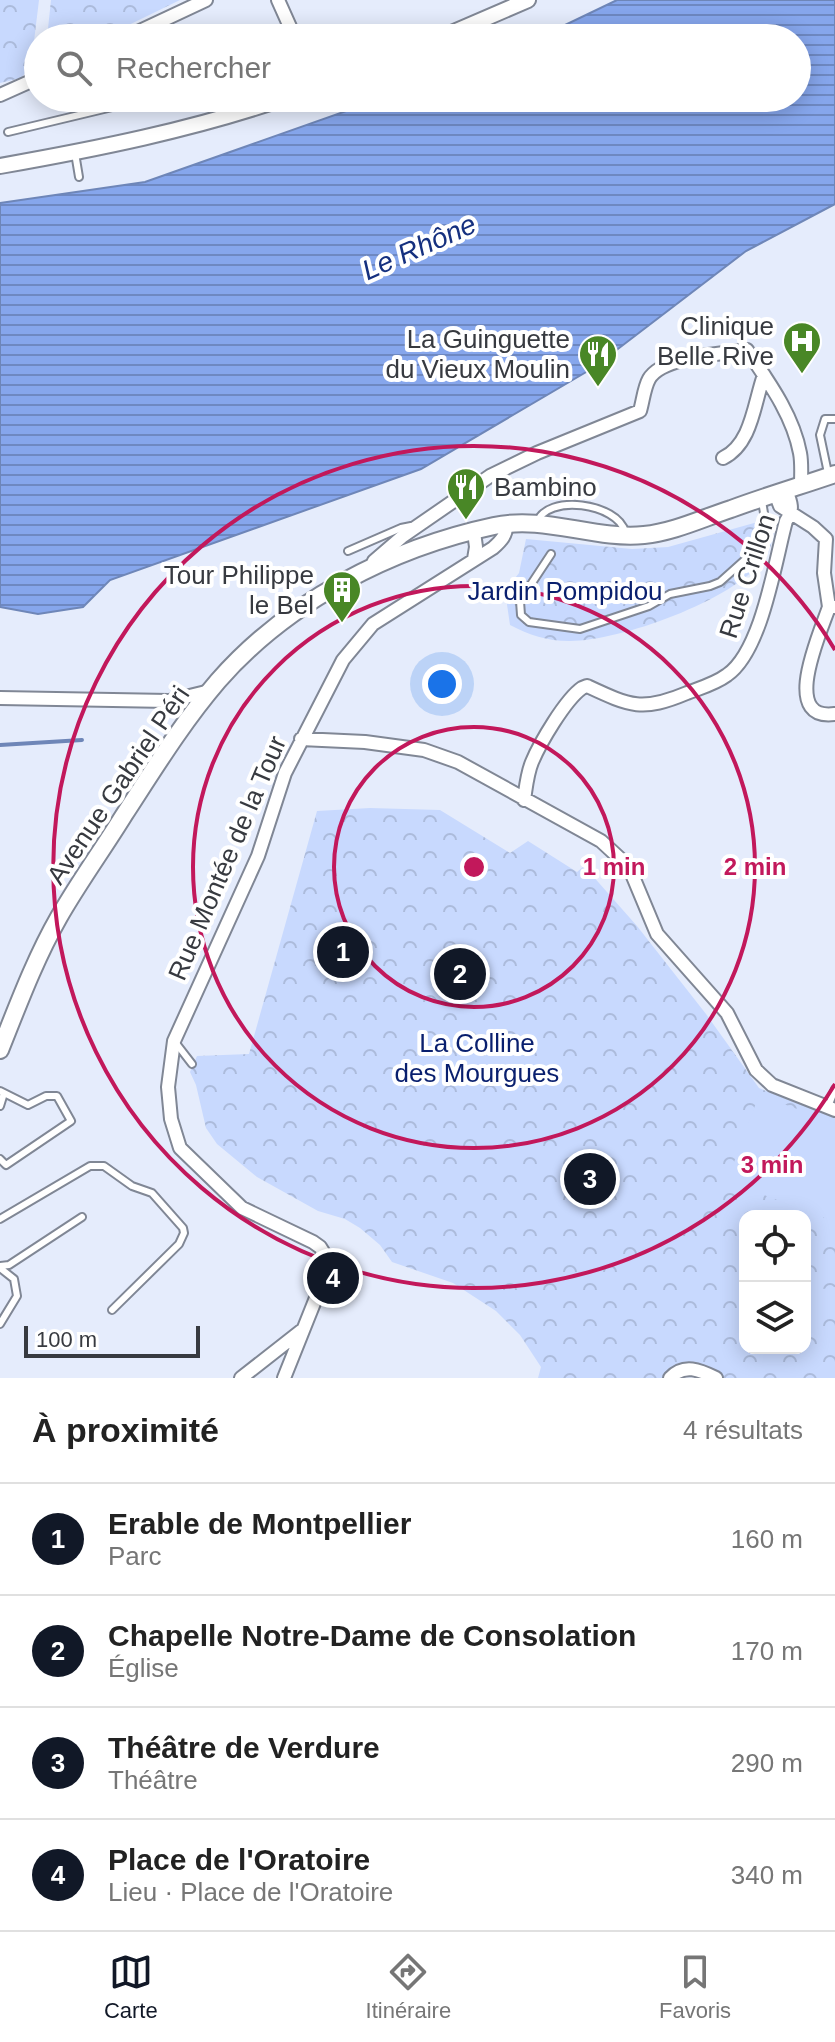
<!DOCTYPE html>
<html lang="fr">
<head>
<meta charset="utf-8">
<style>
  body { margin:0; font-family:Arial,sans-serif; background:#f2f2f2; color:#222 }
  .controls { position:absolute; right:24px; bottom:24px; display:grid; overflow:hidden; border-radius:16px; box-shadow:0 4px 20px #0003 }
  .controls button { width:72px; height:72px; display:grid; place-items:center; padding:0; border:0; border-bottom:2px solid #e0e0e0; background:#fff; color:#222; font:40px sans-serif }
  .scale { position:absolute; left:24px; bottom:20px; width:176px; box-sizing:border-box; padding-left:8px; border:4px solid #373a40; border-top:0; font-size:22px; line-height:28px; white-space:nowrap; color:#373a40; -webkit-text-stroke:6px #fff; paint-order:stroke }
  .you { position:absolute; left:442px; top:684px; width:28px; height:28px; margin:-20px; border:6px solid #fff; border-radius:50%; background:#1a73e8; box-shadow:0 0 0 12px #1a73e833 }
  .badge { display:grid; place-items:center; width:52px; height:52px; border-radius:50%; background:#111827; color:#fff; font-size:26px; font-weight:700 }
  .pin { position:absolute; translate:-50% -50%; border:4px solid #fff; box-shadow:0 2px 8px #0006 }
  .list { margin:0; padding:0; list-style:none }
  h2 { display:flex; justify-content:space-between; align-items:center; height:104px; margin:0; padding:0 32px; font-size:34px }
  h2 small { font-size:26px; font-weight:400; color:#767676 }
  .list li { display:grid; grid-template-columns:52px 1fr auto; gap:24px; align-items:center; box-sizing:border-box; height:112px; padding:0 32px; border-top:2px solid #e0e0e0 }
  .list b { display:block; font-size:30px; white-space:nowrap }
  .list p { margin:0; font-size:26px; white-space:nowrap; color:#767676 }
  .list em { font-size:26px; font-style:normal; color:#767676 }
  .icon { flex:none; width:44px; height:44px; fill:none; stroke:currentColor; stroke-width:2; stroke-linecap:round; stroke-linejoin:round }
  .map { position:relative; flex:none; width:835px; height:1378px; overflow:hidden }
  .search { position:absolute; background:#fff; box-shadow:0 4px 20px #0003; left:24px; right:24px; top:24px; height:88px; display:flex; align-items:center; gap:20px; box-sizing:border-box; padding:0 28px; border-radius:44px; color:#767676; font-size:30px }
  .sheet { height:552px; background:#fff }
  nav { display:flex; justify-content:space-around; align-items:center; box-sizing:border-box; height:112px; border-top:2px solid #e0e0e0; background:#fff; font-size:22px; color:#767676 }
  nav a { display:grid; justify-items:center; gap:4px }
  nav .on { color:#111827 }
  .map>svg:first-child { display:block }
</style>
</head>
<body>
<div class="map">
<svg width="835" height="1378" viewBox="0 0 835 1378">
  <defs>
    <pattern id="forest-crowns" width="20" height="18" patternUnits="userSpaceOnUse" patternTransform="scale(2)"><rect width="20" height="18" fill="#c8d9fe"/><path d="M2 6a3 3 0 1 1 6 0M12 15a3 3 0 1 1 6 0" fill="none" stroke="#acbbdb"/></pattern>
    <pattern id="water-rules" width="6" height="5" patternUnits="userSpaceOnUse" patternTransform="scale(2)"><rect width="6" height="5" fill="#86a6ec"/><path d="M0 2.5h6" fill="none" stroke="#6e88c1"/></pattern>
  </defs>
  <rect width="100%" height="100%" fill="#e5ecfc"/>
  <path fill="url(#forest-crowns)" fill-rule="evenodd" d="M 0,0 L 39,0 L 31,66 L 21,78 L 0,83 Z
    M 51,0 L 180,0 L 102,38 L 47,38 Z
    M 776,517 C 774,527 773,543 768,553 C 743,598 619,642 569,641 C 547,641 529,635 510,625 L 505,591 L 519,573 L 526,539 L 632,549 L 668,547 Z
    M 370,808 L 440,810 L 510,853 L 528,841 L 577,872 L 584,866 L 637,926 L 706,1014 L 759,1088 L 835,1118 L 835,1378 L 724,1378 L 695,1365 L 666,1378 L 538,1378 L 541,1367 L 520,1335 L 496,1311 L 453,1283 L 392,1262 L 380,1245 L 360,1228 L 345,1219 L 318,1211 L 257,1177 L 217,1144 L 206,1128 L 196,1085 L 190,1072 L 197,1056 L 249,1054 L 317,811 ZM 745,1216 L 805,1216 L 805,1348 L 745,1348 Z"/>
  <path fill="#c8d9fe" d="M 759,1095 L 835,1123 L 835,1222 L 727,1181 Z
    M 835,1287 L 835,1311 L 809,1316 L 805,1292 Z"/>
  <path fill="url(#water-rules)" stroke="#6e86b8" stroke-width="2" d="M 617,0 L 835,0 L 835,204 L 746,251 L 593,368 L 421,469 L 110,580 L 83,607 L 38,614 L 0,607 L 0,203 L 145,182 L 383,98 L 797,98 L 797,38 L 538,38 Z"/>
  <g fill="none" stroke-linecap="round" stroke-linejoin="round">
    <path stroke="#6e86b8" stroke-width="4" d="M 0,745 L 82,740"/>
    <defs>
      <path id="service" d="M 241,38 L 242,35 L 293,34
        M 337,98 L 339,101
        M 8,132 L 150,98
        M 75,153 L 79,177
        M 828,473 L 820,435 L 825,419 L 835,419
        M 537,523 C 546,493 618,503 625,532
        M 348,551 L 401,528 L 411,526
        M 551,554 L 520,601 L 521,615 L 529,622 L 580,629 L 649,606 L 670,594 L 710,586 L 720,582 L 758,548 L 766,525 L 762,501
        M 175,1042 L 192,1064
        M 0,1091 L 28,1105 L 46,1096 L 57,1096 L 71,1121 L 6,1165 L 0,1159
        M 0,1106 L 4,1093
        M 828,1107 L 835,1089
        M 0,1219 L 90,1166 L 104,1166 L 132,1186 L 152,1193 L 183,1228 L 184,1233 L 179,1244 L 112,1310
        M 0,1266 L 9,1265 L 82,1217
        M 0,1268 L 14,1279 L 17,1296 L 0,1324"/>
      <path id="minor" d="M 278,0 L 295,38
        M 125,38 L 206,0
        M 0,95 L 38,78
        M 723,458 C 752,444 754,403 764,375
        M 775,493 L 780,506 L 813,527 L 826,539 L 824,573 L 829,607 L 835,607
        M 474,532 L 476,547 L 474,559
        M 372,567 L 374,561 L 403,536 L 490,476 L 537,453 L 640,411 C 643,401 644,388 649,379 C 662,356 723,354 747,350 C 768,381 793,415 800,453 C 802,463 801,475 801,485
        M 829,607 C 821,631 779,722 835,714
        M 0,698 L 169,701 L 210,691
        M 301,739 L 365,742 L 424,750 L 458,762 L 601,841 L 629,867 L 657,934 L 727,1013 L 756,1070 L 772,1085 L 835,1110
        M 524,800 C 526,787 527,774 532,762 C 540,743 565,700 582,688 L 587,686 C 630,706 642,712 687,693 C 700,688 715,684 727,675 C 762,651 775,561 786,521 C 794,510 791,502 786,490
        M 241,1378 L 301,1331
        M 284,1378 L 330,1263 L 320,1247 L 313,1242 L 242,1208 L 180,1148 L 171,1119 L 168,1087 L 174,1041 L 258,856 L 285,773 L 343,660 L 373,624 L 493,548 C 501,541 507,535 506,524
        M 670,1378 C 684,1363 700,1370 716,1378"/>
      <path id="tertiary" d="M 440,38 L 528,0
        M 0,166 C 96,149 192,130 285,98"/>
      <path id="secondary" d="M 0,1050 C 18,1005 35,959 59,917 C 79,882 103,849 124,815 C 154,769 182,723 218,681 C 288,601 391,548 494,526 C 545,515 594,540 644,535 C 674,532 703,518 731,509 C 766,496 800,486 835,474"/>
    </defs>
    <use href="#service" stroke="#808795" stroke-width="10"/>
    <use href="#minor" stroke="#808795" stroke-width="16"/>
    <use href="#tertiary" stroke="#808795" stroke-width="18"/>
    <use href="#secondary" stroke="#808795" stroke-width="20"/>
    <use href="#service" stroke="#fff" stroke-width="6"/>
    <use href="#minor" stroke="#fff" stroke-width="12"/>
    <use href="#tertiary" stroke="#fff" stroke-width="14"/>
    <use href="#secondary" stroke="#fff" stroke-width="16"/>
  </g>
  <g fill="none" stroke="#c2185b" stroke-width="4">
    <circle cx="474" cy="867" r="140"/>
    <circle cx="474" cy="867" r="281"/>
    <path d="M835 1084A421 421 0 1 1 835 650"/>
  </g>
  <defs>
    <symbol id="hospital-pin" viewBox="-11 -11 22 30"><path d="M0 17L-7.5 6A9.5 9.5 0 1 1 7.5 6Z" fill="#498726" stroke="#fff"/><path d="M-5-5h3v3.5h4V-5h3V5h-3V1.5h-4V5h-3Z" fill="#fff"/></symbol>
    <symbol id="restaurant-pin" viewBox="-11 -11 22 30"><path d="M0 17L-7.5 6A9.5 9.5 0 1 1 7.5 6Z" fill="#498726" stroke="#fff"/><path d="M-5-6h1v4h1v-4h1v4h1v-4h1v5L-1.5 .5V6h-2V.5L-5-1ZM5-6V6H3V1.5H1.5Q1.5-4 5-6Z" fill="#fff"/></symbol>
    <symbol id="building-pin" viewBox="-11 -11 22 30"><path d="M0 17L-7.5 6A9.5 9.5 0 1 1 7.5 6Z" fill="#498726" stroke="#fff"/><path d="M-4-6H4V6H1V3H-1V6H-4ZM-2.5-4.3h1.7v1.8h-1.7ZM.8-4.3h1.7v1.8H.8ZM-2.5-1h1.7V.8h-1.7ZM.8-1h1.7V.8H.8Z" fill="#fff"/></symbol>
  </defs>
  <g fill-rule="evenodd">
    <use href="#hospital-pin" x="780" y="319" width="44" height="60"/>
    <use href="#restaurant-pin" x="576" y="332" width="44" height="60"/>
    <use href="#restaurant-pin" x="444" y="465" width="44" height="60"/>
    <use href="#building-pin" x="320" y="568" width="44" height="60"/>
  </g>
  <g text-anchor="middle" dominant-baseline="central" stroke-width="8" stroke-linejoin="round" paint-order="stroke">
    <g font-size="26" fill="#373a40" stroke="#fff" text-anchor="end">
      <text x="774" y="326">Clinique<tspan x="774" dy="30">Belle Rive</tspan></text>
      <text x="570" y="339">La Guinguette<tspan x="570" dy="30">du Vieux Moulin</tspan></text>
      <text x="494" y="487" text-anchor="start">Bambino</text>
      <text x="314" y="575">Tour Philippe<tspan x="314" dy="30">le Bel</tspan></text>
    </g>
    <g font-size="26" fill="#373a40" stroke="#fff">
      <text transform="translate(747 576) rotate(-72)">Rue Crillon</text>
      <text transform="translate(118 785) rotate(-56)">Avenue Gabriel Péri</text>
      <text transform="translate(227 858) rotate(-67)">Rue Montée de la Tour</text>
    </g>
    <g font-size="26" fill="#091f6e" stroke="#fff">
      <text x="565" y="591">Jardin Pompidou</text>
      <text x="477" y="1043">La Colline<tspan x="477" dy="30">des Mourgues</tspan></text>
    </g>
    <g font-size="28" font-style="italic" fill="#15307f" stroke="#fff">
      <text transform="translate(419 247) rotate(-24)">Le Rhône</text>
    </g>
  </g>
  <circle cx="474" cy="867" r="12" fill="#c2185b" stroke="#fff" stroke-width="4"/>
  <g font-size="24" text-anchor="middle" font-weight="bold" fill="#c2185b" stroke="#fff" stroke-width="8" stroke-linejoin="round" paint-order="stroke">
    <text x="614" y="875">1 min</text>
    <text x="755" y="875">2 min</text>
    <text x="772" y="1173">3 min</text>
  </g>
</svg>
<div class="controls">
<button><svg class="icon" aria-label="locate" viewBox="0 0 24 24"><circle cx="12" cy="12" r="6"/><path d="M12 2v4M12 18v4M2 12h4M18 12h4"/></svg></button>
<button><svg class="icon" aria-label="layers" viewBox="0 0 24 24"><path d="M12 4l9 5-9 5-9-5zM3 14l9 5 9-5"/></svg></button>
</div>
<div class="scale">100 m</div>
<div class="you"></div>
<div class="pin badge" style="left:343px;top:952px">1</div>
<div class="pin badge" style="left:460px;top:974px">2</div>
<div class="pin badge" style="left:590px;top:1179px">3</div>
<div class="pin badge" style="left:333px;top:1278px">4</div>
<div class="search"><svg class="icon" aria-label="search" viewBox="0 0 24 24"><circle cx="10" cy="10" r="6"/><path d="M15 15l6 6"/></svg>Rechercher</div>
</div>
<section class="sheet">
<h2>À proximité<small>4 résultats</small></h2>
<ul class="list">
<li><span class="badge">1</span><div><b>Erable de Montpellier</b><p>Parc</p></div><em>160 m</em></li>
<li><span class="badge">2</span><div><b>Chapelle Notre-Dame de Consolation</b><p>Église</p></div><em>170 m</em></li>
<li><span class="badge">3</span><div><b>Théâtre de Verdure</b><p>Théâtre</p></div><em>290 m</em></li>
<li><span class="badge">4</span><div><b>Place de l'Oratoire</b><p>Lieu · Place de l'Oratoire</p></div><em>340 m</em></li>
</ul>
</section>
<nav>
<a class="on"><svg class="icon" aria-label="map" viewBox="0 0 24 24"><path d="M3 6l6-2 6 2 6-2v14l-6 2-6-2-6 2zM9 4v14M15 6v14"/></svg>Carte</a>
<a><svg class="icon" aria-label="directions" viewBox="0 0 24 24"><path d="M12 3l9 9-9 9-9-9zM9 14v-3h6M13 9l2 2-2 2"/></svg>Itinéraire</a>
<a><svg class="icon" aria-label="saved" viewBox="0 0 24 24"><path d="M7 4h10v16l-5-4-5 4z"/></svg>Favoris</a>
</nav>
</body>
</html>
